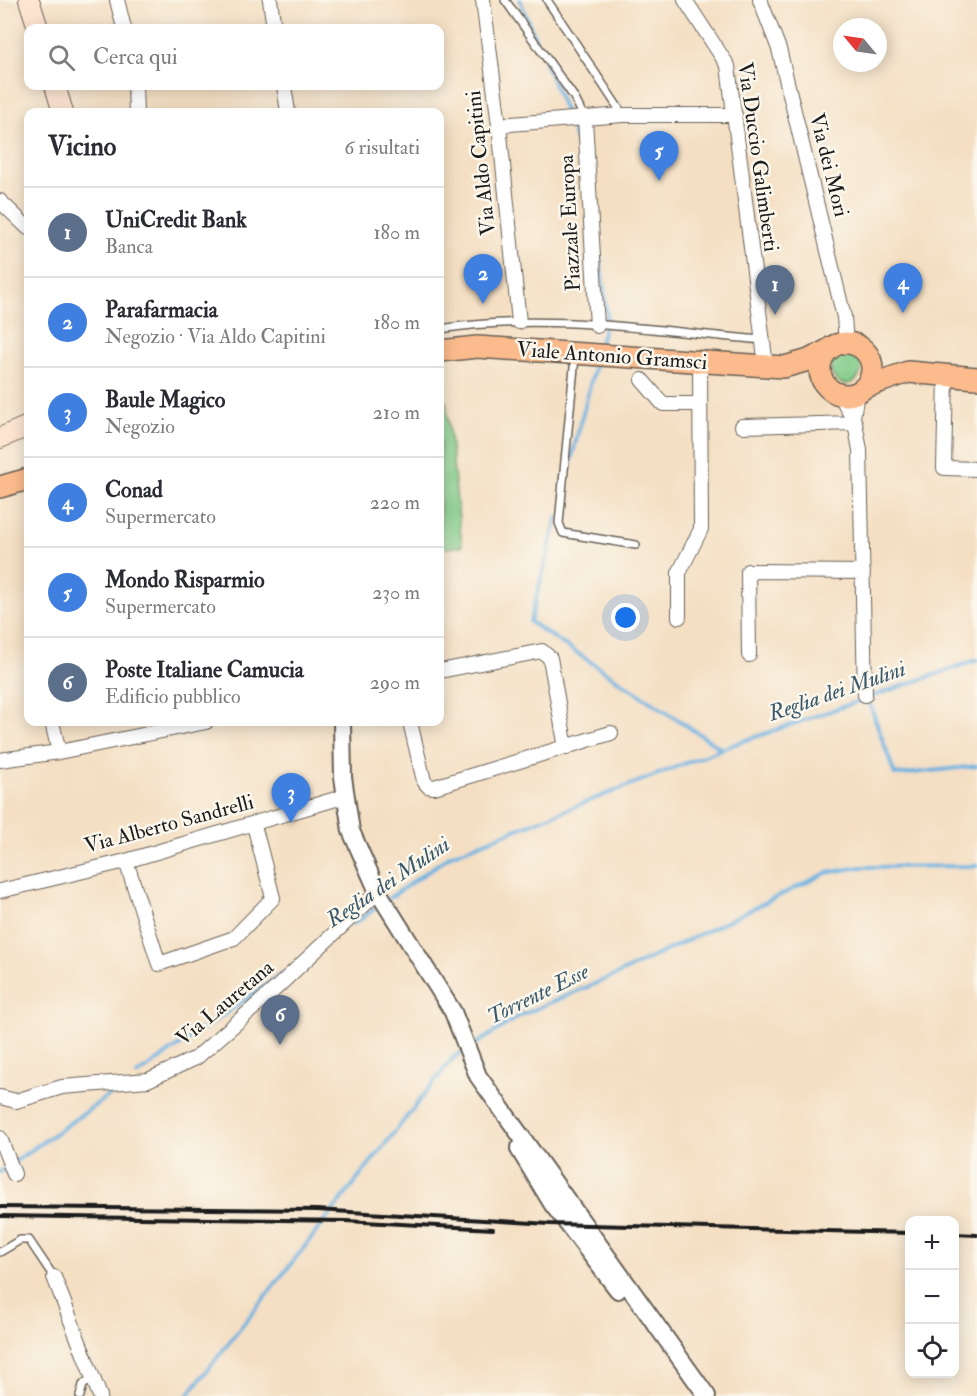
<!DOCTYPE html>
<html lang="it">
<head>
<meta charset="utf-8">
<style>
  body { margin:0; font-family:"IM FELL Double Pica",serif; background:#f2f2f3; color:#2b2b33 }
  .controls { position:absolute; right:18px; bottom:18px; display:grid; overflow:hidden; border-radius:12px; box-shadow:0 3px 15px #0003 }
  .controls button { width:54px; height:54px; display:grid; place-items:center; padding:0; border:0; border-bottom:2px solid #e1e1e2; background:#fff; color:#2b2b33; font:30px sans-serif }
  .compass { position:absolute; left:833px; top:18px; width:54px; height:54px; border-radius:50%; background:#fff; box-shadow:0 3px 15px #0003; rotate:299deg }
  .you { position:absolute; left:626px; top:618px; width:21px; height:21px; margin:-15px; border:4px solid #fff; border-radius:50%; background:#1a73e8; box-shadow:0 0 0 9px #1a73e833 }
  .badge { display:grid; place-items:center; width:39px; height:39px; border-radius:50%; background:#0f766e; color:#fff; font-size:20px; font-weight:700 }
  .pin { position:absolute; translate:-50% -50px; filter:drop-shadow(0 2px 3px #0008) }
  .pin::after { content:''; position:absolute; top:32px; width:21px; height:18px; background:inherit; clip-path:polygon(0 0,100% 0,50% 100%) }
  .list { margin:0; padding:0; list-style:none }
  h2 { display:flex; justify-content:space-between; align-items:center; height:78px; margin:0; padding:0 24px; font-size:26px }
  h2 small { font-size:20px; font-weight:400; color:#7c7c81 }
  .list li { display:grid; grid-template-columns:39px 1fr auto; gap:18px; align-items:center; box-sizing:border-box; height:90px; padding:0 24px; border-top:2px solid #e1e1e2 }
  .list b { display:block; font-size:22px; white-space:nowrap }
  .list p { margin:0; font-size:20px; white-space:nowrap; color:#7c7c81 }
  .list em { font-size:20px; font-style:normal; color:#7c7c81 }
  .icon { flex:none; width:33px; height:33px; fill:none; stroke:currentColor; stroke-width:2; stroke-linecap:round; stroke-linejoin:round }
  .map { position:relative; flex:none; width:977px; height:1396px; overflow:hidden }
  .search { position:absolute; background:#fff; box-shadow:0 3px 15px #0003; left:24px; top:24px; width:420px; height:66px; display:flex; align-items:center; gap:15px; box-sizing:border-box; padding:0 21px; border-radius:12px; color:#7c7c81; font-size:22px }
  .panel { position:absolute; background:#fff; box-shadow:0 3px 15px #0003; left:24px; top:108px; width:420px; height:618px; border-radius:12px }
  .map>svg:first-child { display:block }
</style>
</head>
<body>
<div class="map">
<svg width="977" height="1396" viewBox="0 0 977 1396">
  <rect width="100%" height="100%" fill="#fbf7ec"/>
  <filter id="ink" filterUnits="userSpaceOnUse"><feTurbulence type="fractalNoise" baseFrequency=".0167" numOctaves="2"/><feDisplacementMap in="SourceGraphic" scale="12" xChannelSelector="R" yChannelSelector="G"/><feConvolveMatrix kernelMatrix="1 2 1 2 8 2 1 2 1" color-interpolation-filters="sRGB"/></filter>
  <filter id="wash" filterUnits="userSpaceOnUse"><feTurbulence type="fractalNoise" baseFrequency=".008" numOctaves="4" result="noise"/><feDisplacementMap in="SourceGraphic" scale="24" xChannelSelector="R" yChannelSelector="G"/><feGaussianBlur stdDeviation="1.35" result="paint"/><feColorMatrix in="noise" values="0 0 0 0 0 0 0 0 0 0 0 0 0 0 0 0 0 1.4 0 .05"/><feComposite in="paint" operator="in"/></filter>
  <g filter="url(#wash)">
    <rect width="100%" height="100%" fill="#f4dfc3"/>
    <path fill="#82cc89" stroke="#4f7452" stroke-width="1.5" d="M831 369a15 15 0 1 1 30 0a15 15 0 1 1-30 0Z
      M 446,401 L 462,546 L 440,549 L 440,402 Z"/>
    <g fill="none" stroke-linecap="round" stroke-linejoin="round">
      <path stroke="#6ab1e1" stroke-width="4" d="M 520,0 L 535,38
        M 544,59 L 567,116
        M 570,123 L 581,156
        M 599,347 L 607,316 L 600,257
        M 566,481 L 596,361
        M 557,518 L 530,622 L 722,749
        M 868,699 L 895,775 L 977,766
        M 388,899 L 451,855 L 735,744 L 977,660
        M 353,924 L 382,904
        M 473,1046 L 519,1016 L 618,974 L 826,873 L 861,867 L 977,866
        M 137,1075 L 283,973
        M 0,1172 L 121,1087
        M 187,1396 L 453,1058 L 464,1051"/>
    </g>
  </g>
  <g filter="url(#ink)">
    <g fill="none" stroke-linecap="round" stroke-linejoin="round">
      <defs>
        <path id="service" d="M 505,0 L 574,97 L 585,119
          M 547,0 L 623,115
          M 440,329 C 546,312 656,331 762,340
          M 575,357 L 559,523 L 563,533 L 636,545
          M 0,1252 L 20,1240 L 29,1240 L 54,1277
          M 80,1396 L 83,1385 L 93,1376"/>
        <path id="minor" d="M 117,0 L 124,28
          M 270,0 L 274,28
          M 483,0 L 499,125 L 519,322
          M 685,0 L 728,66 L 766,366
          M 760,0 L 779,49 L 844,317 L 846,343
          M 135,86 L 136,112
          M 284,86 L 288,112
          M 585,119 L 597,326
          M 499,125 L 623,115 L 735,115
          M 0,201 L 28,228
          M 946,375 L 944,468 L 977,469
          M 642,380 L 663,404 L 700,404
          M 840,394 L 855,423 L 860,450 L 865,695
          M 853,417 L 857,393
          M 742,426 L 855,423
          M 679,617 L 679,573 L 701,529 L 700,362
          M 749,655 L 748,571 L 863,572
          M 440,671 L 542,651 L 550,658 L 566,748
          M 52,722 L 59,752
          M 410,722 L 424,781 L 428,786 L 434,787 L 611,733
          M 0,760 L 59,752 L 206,722
          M 126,861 L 159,964 L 234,938 L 273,898 L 254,825
          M 0,891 L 126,861 L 346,796
          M 0,1097 L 16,1101 L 62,1087 L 148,1080 L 196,1058 L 273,991 L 378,892
          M 0,1138 L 14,1174
          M 54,1277 L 100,1396"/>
        <path id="tertiary" d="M 342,722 L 343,777 L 351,831 L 378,892 L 453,1012 L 478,1076 L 707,1396
          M 519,1149 L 553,1205 L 618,1290"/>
        <path id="secondary" d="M 29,0 L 38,28
          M 55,86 L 63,112
          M 0,438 L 28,426"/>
        <path id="primary" d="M820 369a26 26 0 1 1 52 0a26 26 0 1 1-52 0Z
          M 440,351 L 477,347 L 784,367 L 809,360 L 830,349
          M 865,387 L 908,372 L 977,378
          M 0,487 L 28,479"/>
      </defs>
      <use href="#service" stroke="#686056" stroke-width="10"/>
      <use href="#minor" stroke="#686056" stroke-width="16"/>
      <use href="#tertiary" stroke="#686056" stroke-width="20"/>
      <use href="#secondary" stroke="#686056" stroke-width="22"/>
      <use href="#primary" stroke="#686056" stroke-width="24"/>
      <use href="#service" stroke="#fff" stroke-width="7"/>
      <use href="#minor" stroke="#fff" stroke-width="14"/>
      <use href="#tertiary" stroke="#fff" stroke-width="16"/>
      <use href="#secondary" stroke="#fde4d1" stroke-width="20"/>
      <use href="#primary" stroke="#fbbb8c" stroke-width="21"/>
      <path stroke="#1c1c1c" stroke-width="4" d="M 0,1207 L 317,1210 L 549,1224 L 910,1233
        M 0,1216 L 346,1221 L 493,1229
        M 954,1234 L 977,1235"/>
    </g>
  </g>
  <g text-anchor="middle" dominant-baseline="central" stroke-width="5" stroke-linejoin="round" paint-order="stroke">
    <g font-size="21" fill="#1c1c1c" stroke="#fbf7ec">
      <text transform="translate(758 157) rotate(82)">Via Duccio Galimberti</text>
      <text transform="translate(481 163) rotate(-96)">Via Aldo Capitini</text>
      <text transform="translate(829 165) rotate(76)">Via dei Mori</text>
      <text transform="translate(570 223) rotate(-93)">Piazzale Europa</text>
      <text transform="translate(612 356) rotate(4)">Viale Antonio Gramsci</text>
      <text transform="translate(169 824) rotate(-15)">Via Alberto Sandrelli</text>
      <text transform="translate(225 1003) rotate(-40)">Via Lauretana</text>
    </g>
    <g font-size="22" font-style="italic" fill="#3b586b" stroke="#fbf7ec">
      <text transform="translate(837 691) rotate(-19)">Reglia dei Mulini</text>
      <text transform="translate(388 882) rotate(-34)">Reglia dei Mulini</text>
      <text transform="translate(538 994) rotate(-26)">Torrente Esse</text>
    </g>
  </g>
</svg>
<div class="controls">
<button>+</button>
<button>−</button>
<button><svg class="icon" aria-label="locate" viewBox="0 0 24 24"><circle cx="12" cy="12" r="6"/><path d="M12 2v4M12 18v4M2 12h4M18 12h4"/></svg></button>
</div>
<svg class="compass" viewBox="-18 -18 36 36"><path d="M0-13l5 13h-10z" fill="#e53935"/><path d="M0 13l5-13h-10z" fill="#7c7c81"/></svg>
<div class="you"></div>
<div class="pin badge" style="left:775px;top:315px;background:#5c6f8a">1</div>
<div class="pin badge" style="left:483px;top:304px;background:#3f7fe0">2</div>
<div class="pin badge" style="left:291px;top:823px;background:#3f7fe0">3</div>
<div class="pin badge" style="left:903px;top:313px;background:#3f7fe0">4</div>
<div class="pin badge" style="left:659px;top:181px;background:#3f7fe0">5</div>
<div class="pin badge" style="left:280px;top:1045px;background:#5c6f8a">6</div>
<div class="search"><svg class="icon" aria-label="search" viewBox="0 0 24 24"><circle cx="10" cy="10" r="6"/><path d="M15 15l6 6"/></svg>Cerca qui</div>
<section class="panel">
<h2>Vicino<small>6 risultati</small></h2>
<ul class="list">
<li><span class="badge" style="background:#5c6f8a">1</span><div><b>UniCredit Bank</b><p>Banca</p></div><em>180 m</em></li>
<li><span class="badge" style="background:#3f7fe0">2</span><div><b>Parafarmacia</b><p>Negozio · Via Aldo Capitini</p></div><em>180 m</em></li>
<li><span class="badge" style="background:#3f7fe0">3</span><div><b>Baule Magico</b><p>Negozio</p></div><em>210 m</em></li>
<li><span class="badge" style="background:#3f7fe0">4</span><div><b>Conad</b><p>Supermercato</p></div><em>220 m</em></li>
<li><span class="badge" style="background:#3f7fe0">5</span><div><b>Mondo Risparmio</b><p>Supermercato</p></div><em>230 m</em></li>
<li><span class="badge" style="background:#5c6f8a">6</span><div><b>Poste Italiane Camucia</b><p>Edificio pubblico</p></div><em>290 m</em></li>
</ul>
</section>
</div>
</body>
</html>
